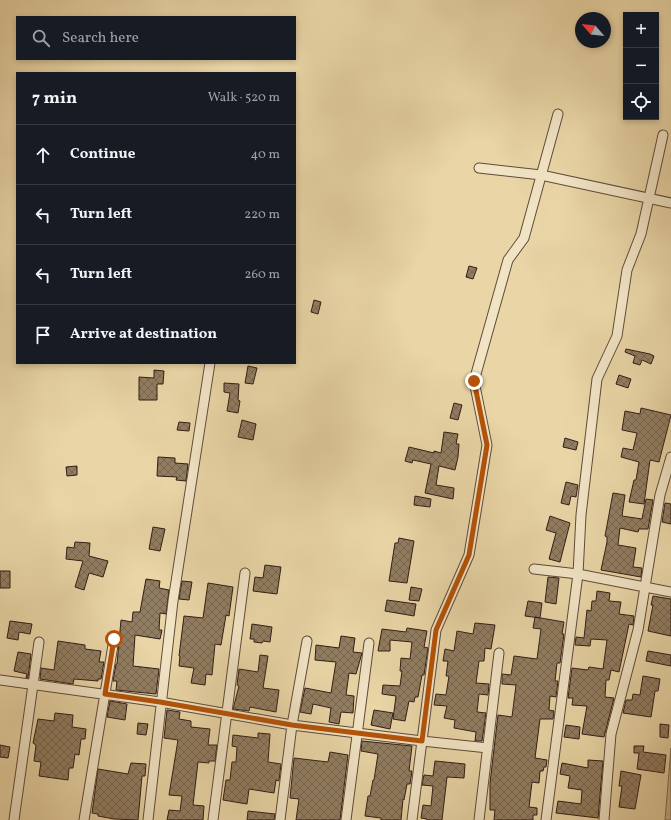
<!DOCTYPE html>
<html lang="en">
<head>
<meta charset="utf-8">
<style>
  body { margin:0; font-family:Vollkorn,serif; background:#20242c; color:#f1f3f6 }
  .controls { position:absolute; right:12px; top:12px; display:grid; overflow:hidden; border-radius:0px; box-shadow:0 2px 6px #0003 }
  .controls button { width:36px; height:36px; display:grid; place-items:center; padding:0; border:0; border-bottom:1px solid #363941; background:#171b24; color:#f1f3f6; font:20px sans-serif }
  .compass { position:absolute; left:575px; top:12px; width:36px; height:36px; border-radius:50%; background:#171b24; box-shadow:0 2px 6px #0003; rotate:298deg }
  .stop { position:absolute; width:12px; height:12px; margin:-9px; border:3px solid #b45309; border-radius:50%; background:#fff }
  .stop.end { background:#b45309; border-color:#fff; box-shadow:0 1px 4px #0008 }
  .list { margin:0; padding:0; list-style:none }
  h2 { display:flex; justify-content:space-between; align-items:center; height:52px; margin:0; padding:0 16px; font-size:17px }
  h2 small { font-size:13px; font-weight:400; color:#9ea1a6 }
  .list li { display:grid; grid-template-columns:26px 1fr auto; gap:12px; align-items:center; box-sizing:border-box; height:60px; padding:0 16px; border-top:1px solid #363941 }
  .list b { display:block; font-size:15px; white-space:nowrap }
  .list em { font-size:13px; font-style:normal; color:#9ea1a6 }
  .icon { flex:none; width:22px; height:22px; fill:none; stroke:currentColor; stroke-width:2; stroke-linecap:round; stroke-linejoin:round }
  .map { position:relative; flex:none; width:671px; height:820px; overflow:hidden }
  .search { position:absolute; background:#171b24; box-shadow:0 2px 6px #0003; left:16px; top:16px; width:280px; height:44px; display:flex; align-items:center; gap:10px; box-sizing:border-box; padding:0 14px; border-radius:0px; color:#9ea1a6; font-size:15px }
  .panel { position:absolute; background:#171b24; box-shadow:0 2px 6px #0003; left:16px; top:72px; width:280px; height:292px; border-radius:0px }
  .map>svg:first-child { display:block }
</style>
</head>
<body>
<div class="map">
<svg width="671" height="820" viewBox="0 0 671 820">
  <defs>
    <pattern id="forest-crowns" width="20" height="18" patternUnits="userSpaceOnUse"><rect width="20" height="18" fill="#cab68e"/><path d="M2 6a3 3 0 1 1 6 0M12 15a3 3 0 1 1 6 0" fill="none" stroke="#ae9c7a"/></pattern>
    <pattern id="building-cross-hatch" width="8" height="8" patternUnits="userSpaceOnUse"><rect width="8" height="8" fill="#917d61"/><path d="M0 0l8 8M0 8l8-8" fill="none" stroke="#77664f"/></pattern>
  </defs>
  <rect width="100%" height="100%" fill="#e9d5a6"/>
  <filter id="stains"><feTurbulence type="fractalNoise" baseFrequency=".005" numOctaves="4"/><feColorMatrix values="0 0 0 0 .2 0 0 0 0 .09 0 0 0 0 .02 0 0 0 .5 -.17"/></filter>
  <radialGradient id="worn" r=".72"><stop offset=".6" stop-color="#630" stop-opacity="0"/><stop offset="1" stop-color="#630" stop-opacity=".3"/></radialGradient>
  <path fill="url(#forest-crowns)" stroke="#7e6a52" d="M 671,748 L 671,820 L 665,820 Z"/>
  <path fill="url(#building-cross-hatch)" stroke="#311d16" d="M 469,266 L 477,268 L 473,279 L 466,277 Z
    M 314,300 L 321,302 L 318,314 L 311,312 Z
    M 626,349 L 650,354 L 654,356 L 651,364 L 642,360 L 640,365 L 633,363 L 635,356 L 625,352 Z
    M 248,366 L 257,368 L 253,384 L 245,383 Z
    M 154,370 L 164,371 L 163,384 L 157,384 L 157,400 L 139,400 L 139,377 L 154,378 Z
    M 619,375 L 631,379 L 628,388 L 616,384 Z
    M 224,383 L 239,384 L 238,400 L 240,401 L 238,413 L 227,411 L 230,393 L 224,392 Z
    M 454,403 L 462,405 L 458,420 L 450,418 Z
    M 641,408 L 671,415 L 659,462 L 650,460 L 644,504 L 629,502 L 634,480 L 636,480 L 639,462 L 621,457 L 623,448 L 633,450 L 637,433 L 622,430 L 625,411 L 640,414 Z
    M 242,420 L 256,424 L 253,440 L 238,437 Z
    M 179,422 L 190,423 L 189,431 L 177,430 Z
    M 444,432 L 458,434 L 456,444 L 459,444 L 458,457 L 455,470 L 439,466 L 436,485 L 454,488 L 453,499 L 425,493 L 431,464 L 413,460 L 412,463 L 405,461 L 409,447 L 434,453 L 434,451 L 441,453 Z
    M 565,438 L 578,442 L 576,450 L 563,447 Z
    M 158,457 L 175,458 L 175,463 L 188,464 L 186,481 L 176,480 L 177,477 L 157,476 Z
    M 77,466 L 77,475 L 67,476 L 66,467 Z
    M 566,482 L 578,485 L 576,497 L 571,496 L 569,505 L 561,503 Z
    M 613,493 L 625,495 L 622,516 L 642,519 L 646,499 L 653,500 L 648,529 L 639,529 L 638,532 L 620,528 L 618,545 L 636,548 L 633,567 L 642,568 L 641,577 L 601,570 L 607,542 L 607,537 L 605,536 Z
    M 415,496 L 431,499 L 430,507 L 414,505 Z
    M 665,503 L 671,504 L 671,524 L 662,522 Z
    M 550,516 L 570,523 L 560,562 L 549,559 L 556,533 L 546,530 Z
    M 153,527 L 165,529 L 160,551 L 149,549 Z
    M 399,538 L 414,541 L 407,583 L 389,581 L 395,543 L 398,543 Z
    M 75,542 L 90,543 L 89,556 L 108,561 L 103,577 L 89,573 L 84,590 L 75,587 L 83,561 L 66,559 L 67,547 L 74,548 Z
    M 265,565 L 281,567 L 277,594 L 253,591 L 255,577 L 263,578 Z
    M 0,571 L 10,571 L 10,588 L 0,588 Z
    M 548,577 L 559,578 L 556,604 L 545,602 Z
    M 146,579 L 160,581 L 159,588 L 169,590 L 166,614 L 160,613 L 159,630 L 162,630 L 160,639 L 135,635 L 133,666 L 159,669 L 156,694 L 116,690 L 117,681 L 113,681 L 116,664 L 117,664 L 121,620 L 132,622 L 133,612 L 140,612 Z
    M 182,581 L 192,582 L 189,600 L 179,599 Z
    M 208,583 L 233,587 L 229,616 L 226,615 L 221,645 L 215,644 L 212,675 L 206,674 L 205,685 L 191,683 L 194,668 L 179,666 L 180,656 L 179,656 L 184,616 L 203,618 Z
    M 411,587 L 422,589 L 419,601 L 409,600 Z
    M 597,591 L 610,593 L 609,601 L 621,602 L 619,614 L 634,616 L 633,625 L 629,624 L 619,672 L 611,670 L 609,680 L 606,680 L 605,697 L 614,698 L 604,737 L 582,734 L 587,706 L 572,705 L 573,698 L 568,698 L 572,668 L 588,670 L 589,667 L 603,669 L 607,640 L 591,639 L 590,646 L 575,645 L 576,637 L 584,638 L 587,610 L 591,611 L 592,601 L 596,601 Z
    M 653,596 L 671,599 L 671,636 L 648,631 L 653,605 L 651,605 Z
    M 387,600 L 416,604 L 414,616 L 385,611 Z
    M 528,601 L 542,603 L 540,618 L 525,616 Z
    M 535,617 L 564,622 L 562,634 L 564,634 L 560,663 L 557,663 L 555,681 L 558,681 L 556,697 L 550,696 L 549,710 L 554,711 L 553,719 L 540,719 L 535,758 L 547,760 L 546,767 L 544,767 L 543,771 L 540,771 L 539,783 L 532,782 L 529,807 L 537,808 L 537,815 L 533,815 L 533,820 L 494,820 L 495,810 L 490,810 L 490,783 L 498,715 L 512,717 L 516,685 L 502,684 L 502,674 L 511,675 L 514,656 L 537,659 L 541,629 L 533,628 Z
    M 10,621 L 32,624 L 30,634 L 19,632 L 18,640 L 7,638 Z
    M 475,623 L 495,625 L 491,649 L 485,648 L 484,661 L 479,661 L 476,683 L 489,684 L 488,695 L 479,694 L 477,712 L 486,713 L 482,741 L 475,741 L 476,732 L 454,728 L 455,720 L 444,718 L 447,706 L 434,705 L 436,694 L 446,695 L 449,676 L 446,676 L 448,661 L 443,661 L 445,649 L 454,651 L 457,631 L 473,634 Z
    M 252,624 L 272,627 L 270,642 L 263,641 L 262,643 L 254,642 L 254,639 L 250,639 Z
    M 407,628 L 427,631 L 424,647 L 428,648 L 424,675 L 422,675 L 418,697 L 415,697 L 414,702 L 409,701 L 405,721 L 393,719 L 396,696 L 382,694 L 383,685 L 400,686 L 402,671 L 400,671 L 401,658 L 410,659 L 412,642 L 390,640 L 390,651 L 378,651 L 382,629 L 406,632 Z
    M 341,636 L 355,638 L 353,652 L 362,653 L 356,674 L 349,673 L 346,695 L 354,696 L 353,713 L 341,712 L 339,724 L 329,722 L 331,708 L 313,704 L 311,714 L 300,712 L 305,688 L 331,693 L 336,662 L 315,660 L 316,645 L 339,648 Z
    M 58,641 L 85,645 L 85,649 L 101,651 L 99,662 L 104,662 L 101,679 L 98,679 L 98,681 L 74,679 L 73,684 L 40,679 L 41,668 L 54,670 Z
    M 648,651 L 671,655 L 671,666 L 646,661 Z
    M 18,652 L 31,654 L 28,678 L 26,678 L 27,674 L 14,671 Z
    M 260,655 L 268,656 L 263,688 L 279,690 L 276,712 L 250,707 L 249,711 L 233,709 L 239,686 L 237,685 L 239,669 L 258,672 Z
    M 643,676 L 660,679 L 658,691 L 655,691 L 651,717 L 623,713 L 626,700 L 632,700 L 633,694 L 640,695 Z
    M 110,701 L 127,704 L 125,720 L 107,717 Z
    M 167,710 L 180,712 L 179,719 L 191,721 L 191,727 L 210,729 L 208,745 L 217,745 L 215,761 L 209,761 L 209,763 L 198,762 L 193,805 L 204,806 L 203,820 L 167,820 L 169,810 L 180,811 L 182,796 L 169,795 L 178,740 L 164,738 Z
    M 374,710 L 393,713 L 390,729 L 371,725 Z
    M 55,713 L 73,715 L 72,727 L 86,729 L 85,739 L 81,739 L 79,755 L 75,754 L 73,768 L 69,768 L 68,780 L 39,776 L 41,762 L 34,761 L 36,745 L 33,743 L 38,719 L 54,721 Z
    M 138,723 L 148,724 L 146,735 L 137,734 Z
    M 660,724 L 669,725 L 668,738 L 660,737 Z
    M 566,725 L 580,727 L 579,739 L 564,737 Z
    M 258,733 L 270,734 L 268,762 L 281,764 L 279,781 L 276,780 L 274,793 L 249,789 L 247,804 L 223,800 L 226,780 L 230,780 L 232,762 L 236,762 L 237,747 L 232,746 L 233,735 L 258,738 Z
    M 362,741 L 412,746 L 409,771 L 412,771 L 410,784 L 407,784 L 404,800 L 403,799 L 401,820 L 381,820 L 381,818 L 365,816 L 368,796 L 370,796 L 373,780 L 374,780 L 378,754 L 361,751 Z
    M 0,745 L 10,747 L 8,758 L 0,757 Z
    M 634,746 L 644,746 L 643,752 L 666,755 L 664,773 L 637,769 L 639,753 L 634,753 Z
    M 330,752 L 348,755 L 340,820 L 296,820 L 299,799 L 290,798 L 294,758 L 328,762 Z
    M 588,760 L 603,761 L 598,818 L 556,813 L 558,801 L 581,804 L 582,790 L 568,788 L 570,776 L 560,774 L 562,763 L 588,768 Z
    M 435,761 L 465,764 L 464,778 L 447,777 L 442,820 L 427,820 L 427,819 L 421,818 L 423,805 L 431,806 L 433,786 L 422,785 L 424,775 L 433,776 Z
    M 131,763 L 146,764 L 145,776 L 142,776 L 138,820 L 114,819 L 98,816 L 98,814 L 92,813 L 98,769 L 128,774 Z
    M 621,771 L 641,775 L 635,809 L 619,807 L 622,786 L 619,786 Z
    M 248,811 L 275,814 L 274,820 L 247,820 Z"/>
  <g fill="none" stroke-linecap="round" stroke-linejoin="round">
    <defs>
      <path id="minor" d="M 479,168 L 541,175 L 671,203
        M 534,569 L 578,574 L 671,592
        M 0,680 L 160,702 L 292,725 L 422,741 L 488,748
        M 14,820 L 39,642
        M 84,820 L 114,639
        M 148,820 L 173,601 L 210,363
        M 213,820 L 245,573
        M 280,820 L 292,725 L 307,641
        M 346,820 L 369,643
        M 412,820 L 436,630 L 469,555 L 487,445 L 474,381 L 508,260 L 524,238 L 558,114
        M 479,820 L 499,653
        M 546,820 L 578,574 L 581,515 L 597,379 L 617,336 L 627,270 L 641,234 L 663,135
        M 604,820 L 611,734 L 638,630 L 660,495 L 671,457"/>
    </defs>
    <use href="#minor" stroke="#5f4b3a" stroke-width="11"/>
    <use href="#minor" stroke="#f1e4c5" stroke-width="9"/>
  </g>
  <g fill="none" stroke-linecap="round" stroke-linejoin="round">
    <path stroke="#b45309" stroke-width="5" d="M 114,639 L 105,694 L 160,702 L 292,725 L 422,741 L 436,630 L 469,555 L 487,445 L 474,381"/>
  </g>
  <rect width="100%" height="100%" filter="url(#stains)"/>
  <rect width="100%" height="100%" fill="url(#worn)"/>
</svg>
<div class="controls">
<button>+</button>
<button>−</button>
<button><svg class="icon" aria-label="locate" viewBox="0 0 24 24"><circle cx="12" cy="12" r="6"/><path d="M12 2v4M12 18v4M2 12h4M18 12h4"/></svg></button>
</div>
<svg class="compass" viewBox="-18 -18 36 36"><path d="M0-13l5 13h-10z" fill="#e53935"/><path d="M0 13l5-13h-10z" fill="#9ea1a6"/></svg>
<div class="stop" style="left:114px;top:639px"></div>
<div class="stop end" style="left:474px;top:381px"></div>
<div class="search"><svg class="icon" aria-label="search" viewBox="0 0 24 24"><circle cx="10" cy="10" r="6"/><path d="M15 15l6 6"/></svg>Search here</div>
<section class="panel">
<h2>7 min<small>Walk · 520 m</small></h2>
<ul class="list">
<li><svg class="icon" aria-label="ahead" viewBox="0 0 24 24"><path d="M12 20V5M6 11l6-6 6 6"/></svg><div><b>Continue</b></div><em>40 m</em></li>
<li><svg class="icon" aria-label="left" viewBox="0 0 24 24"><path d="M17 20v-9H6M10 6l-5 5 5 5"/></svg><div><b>Turn left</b></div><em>220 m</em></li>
<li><svg class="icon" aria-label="left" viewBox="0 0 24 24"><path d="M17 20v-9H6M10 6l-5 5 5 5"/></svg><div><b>Turn left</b></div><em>260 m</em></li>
<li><svg class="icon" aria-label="arrive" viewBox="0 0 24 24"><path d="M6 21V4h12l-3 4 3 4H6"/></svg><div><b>Arrive at destination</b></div></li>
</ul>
</section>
</div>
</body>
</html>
